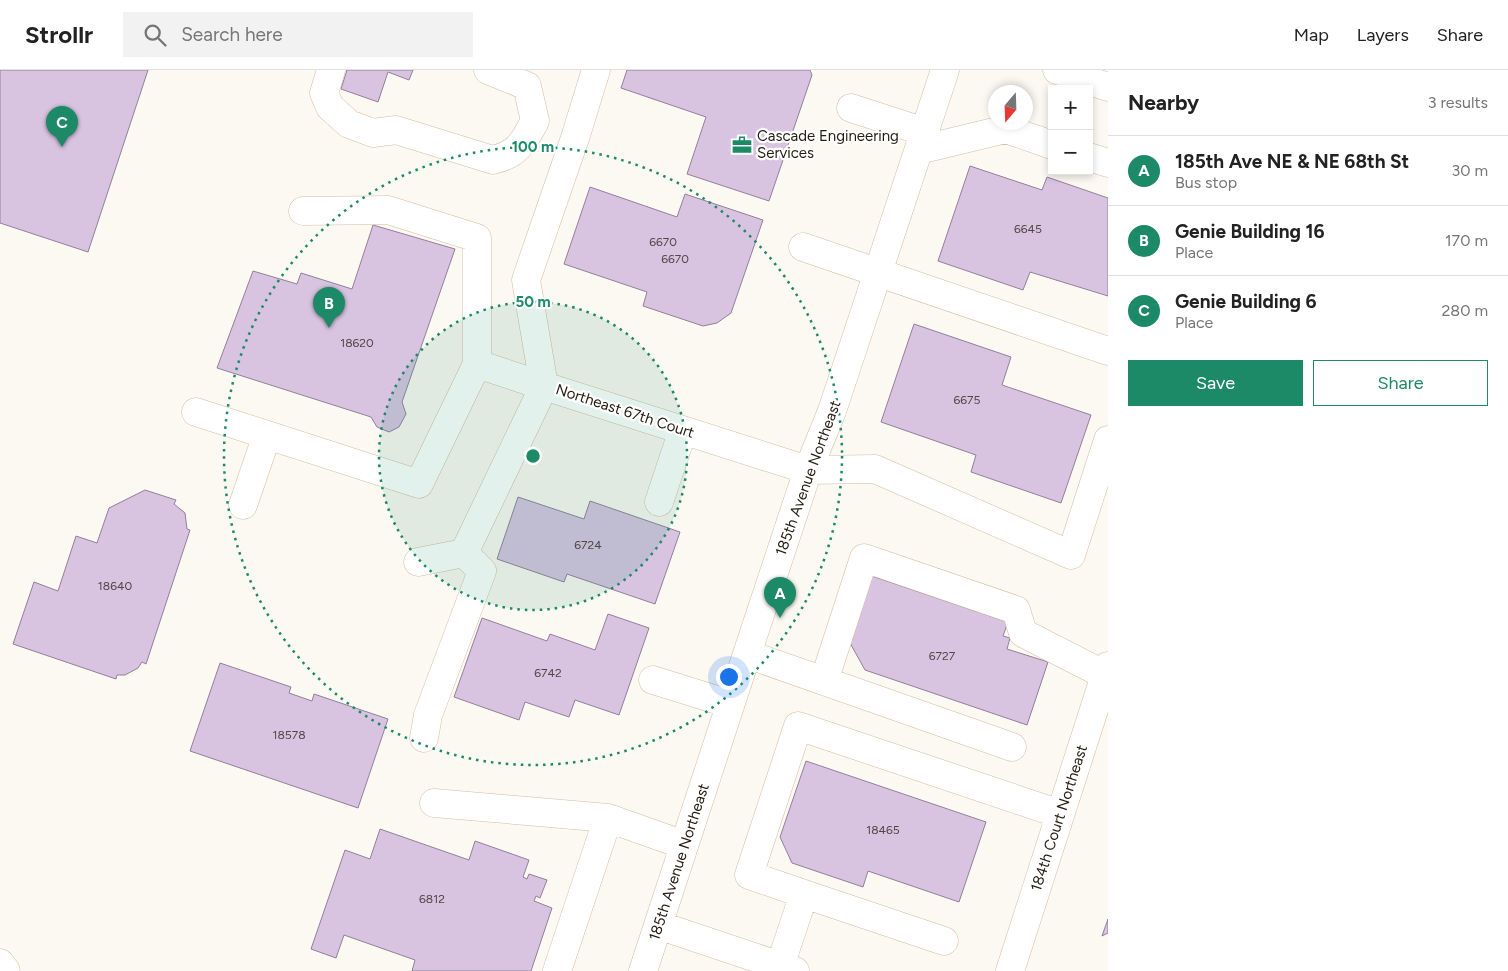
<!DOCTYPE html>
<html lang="en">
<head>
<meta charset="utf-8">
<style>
  body { margin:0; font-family:Figtree,sans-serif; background:#f2f2f2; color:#222 }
  .controls { position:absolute; right:15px; top:15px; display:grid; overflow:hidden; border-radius:0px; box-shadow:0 2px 8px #0003 }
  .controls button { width:45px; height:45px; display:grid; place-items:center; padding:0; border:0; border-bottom:1px solid #e0e0e0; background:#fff; color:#222; font:25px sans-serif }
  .compass { position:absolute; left:988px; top:15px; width:45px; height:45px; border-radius:50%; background:#fff; box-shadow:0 2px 8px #0003; rotate:199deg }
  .you { position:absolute; left:728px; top:606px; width:18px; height:18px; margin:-12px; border:4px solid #fff; border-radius:50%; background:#1a73e8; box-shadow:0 0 0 8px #1a73e833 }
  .badge { display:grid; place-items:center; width:32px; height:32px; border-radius:50%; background:#1c8967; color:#fff; font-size:16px; font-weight:700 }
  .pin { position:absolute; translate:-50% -41px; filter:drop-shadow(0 1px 2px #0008) }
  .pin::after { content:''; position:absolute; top:26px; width:18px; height:15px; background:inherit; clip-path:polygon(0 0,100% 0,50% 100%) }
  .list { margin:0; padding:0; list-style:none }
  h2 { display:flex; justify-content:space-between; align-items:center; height:65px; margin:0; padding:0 20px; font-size:21px }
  h2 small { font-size:16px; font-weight:400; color:#767676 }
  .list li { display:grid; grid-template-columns:32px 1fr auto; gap:15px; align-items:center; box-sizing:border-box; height:70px; padding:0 20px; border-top:1px solid #e0e0e0 }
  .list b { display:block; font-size:19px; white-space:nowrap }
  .list p { margin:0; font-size:16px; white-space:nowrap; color:#767676 }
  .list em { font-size:16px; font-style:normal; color:#767676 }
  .actions { display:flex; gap:10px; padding:15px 20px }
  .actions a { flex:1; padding:11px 0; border:1px solid #1c8967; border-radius:0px; text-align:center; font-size:18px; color:#1c8967 }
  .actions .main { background:#1c8967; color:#fff }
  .icon { flex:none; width:28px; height:28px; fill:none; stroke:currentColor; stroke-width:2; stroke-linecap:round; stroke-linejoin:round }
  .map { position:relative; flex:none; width:1108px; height:901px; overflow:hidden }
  header { display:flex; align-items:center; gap:30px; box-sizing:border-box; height:70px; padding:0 25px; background:#fff; border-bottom:1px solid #e0e0e0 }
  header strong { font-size:24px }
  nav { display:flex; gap:28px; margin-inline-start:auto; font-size:18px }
  .search { width:350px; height:45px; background:#f2f2f2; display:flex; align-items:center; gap:12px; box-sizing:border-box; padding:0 18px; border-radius:0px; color:#767676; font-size:19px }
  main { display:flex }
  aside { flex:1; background:#fff }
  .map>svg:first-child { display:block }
</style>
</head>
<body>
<header>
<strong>Strollr</strong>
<div class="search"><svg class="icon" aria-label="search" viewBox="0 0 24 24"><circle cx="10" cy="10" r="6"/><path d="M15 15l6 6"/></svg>Search here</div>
<nav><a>Map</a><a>Layers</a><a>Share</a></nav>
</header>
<main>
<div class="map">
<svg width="1108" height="901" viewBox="0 0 1108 901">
  <rect width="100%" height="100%" fill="#fcf8f2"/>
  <path fill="#d8c3e0" stroke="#92809a" d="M 0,0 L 148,0 L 88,182 L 0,153 Z
    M 347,0 L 413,0 L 409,10 L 388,2 L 378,32 L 341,19 Z
    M 627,0 L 810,0 L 812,5 L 769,131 L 687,104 L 706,47 L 621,18 Z
    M 970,96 L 1042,120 L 1047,107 L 1108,128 L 1108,226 L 1030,202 L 1023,220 L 938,191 Z
    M 590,117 L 677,147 L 685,124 L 763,150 L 731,243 L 717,253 L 703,256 L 643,236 L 647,222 L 564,194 Z
    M 373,155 L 455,179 L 402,332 L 406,344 L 399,357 L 389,362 L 377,357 L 371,347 L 217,298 L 253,201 L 297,214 L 301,203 L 352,219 Z
    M 914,254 L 1011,287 L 1002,315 L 1091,345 L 1061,433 L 971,402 L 976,385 L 881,352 Z
    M 145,420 L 176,430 L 174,434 L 185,443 L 187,459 L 190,460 L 146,594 L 142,592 L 138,598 L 125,605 L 117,605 L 116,609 L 13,574 L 34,512 L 58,521 L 76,466 L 97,473 L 109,438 Z
    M 518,427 L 584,449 L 590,431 L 680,462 L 655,534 L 567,504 L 564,512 L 497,489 Z
    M 872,506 L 1008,552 L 1003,566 L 1010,568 L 1007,579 L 1048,592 L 1027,655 L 865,600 L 850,573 Z
    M 608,544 L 649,558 L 619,645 L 575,630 L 569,647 L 525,632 L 519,650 L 454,627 L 482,548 L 547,571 L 550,564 L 595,580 Z
    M 220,593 L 291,617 L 289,623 L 312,631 L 314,624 L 388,649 L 358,738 L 190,681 Z
    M 806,691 L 986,752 L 959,832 L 868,801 L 863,817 L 792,793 L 780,767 Z
    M 380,759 L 469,790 L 475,771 L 529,790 L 523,807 L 527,809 L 529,804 L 547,810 L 540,828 L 536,826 L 534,831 L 552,838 L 531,901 L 412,901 L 415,890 L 344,865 L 336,888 L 311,879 L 345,780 L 370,789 Z
    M 1108,849 L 1108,863 L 1102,866 Z"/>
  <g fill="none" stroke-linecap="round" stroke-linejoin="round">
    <defs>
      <path id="minor" d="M 331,0 L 324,23 L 330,37 L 349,54 L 373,63 L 396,60 L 493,90 C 518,84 523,73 535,51 L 527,16 L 488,0
        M 596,0 L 575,68 L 526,210 L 544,316 L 808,400 L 875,399 L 1071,485 L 1108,370
        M 1057,0 L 1108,17
        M 851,38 L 925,62
        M 919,80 L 1006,59 L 1052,75
        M 1089,87 L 1108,93
        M 803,177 L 1108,281
        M 196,342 L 419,414 L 477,294 L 477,168 L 388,140 L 303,141
        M 659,432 L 683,360
        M 243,435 L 267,365
        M 464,483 L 544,316 L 477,294
        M 418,492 L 464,483
        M 747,584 L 824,611
        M 653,610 L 730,634
        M 424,668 L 428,645 L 482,501 L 464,483
        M 1012,677 L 824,611 L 864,488 L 1016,540 L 1023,563 L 1105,605
        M 434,733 L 608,748
        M 804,824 L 749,805 L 798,656 L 1060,744
        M 658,855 L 795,901
        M 0,893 L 6,901
        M 780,896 L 804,824 L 944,871
        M 557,901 L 608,748 L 684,775
        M 643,901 L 747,584 L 808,400 L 832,341 L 945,0
        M 1010,901 L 1108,596"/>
    </defs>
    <use href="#minor" stroke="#d4bda2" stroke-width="29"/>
    <use href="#minor" stroke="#fff" stroke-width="28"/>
  </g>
  <circle cx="533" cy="386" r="154" fill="#1c8967" fill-opacity=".12"/>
  <g fill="none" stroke="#1c8967" stroke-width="2.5" stroke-dasharray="2.5 5">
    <circle cx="533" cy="386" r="154"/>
    <circle cx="533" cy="386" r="309"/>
  </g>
  <defs>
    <symbol id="office-bare" viewBox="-9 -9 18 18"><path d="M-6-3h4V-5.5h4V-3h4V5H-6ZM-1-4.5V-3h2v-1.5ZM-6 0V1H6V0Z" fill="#1c8967" stroke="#fff" stroke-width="2.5" paint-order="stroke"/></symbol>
  </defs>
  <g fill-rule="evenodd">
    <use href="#office-bare" x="728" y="61" width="28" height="28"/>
  </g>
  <g text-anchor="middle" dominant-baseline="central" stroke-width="4.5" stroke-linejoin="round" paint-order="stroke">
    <g font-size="12" fill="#514645">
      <text x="1028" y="159">6645</text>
      <text x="663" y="172">6670</text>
      <text x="675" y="189">6670</text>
      <text x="357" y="273">18620</text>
      <text x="967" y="330">6675</text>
      <text x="588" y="475">6724</text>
      <text x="115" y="516">18640</text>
      <text x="942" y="586">6727</text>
      <text x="548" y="603">6742</text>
      <text x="289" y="665">18578</text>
      <text x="883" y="760">18465</text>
      <text x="432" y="829">6812</text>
    </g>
    <g font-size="15" fill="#241c11" stroke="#fff" text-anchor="start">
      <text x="757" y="66">Cascade Engineering<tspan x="757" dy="17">Services</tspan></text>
    </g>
    <g font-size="15" fill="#241c11" stroke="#fff">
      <text transform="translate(625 341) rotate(18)">Northeast 67th Court</text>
      <text transform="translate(808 408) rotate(-70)">185th Avenue Northeast</text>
      <text transform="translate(1059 748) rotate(-72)">184th Court Northeast</text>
      <text transform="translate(679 792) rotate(-72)">185th Avenue Northeast</text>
    </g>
  </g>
  <circle cx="533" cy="386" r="8" fill="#1c8967" stroke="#fff" stroke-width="2.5"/>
  <g font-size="15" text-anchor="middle" font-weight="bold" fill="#1c8967" stroke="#fff" stroke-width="4.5" stroke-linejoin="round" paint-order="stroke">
    <text x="533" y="82">100 m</text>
    <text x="533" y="237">50 m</text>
  </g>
</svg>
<div class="controls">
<button>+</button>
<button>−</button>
</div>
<svg class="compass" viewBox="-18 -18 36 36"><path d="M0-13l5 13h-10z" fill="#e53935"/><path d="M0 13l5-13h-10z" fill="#767676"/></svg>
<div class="you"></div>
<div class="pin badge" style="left:780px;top:548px">A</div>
<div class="pin badge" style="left:329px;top:258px">B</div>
<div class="pin badge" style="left:62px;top:77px">C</div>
</div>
<aside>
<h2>Nearby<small>3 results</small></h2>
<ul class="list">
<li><span class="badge">A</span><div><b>185th Ave NE &amp; NE 68th St</b><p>Bus stop</p></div><em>30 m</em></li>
<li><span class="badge">B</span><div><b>Genie Building 16</b><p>Place</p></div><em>170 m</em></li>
<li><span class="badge">C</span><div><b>Genie Building 6</b><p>Place</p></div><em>280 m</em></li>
</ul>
<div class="actions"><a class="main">Save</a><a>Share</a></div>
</aside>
</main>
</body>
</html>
